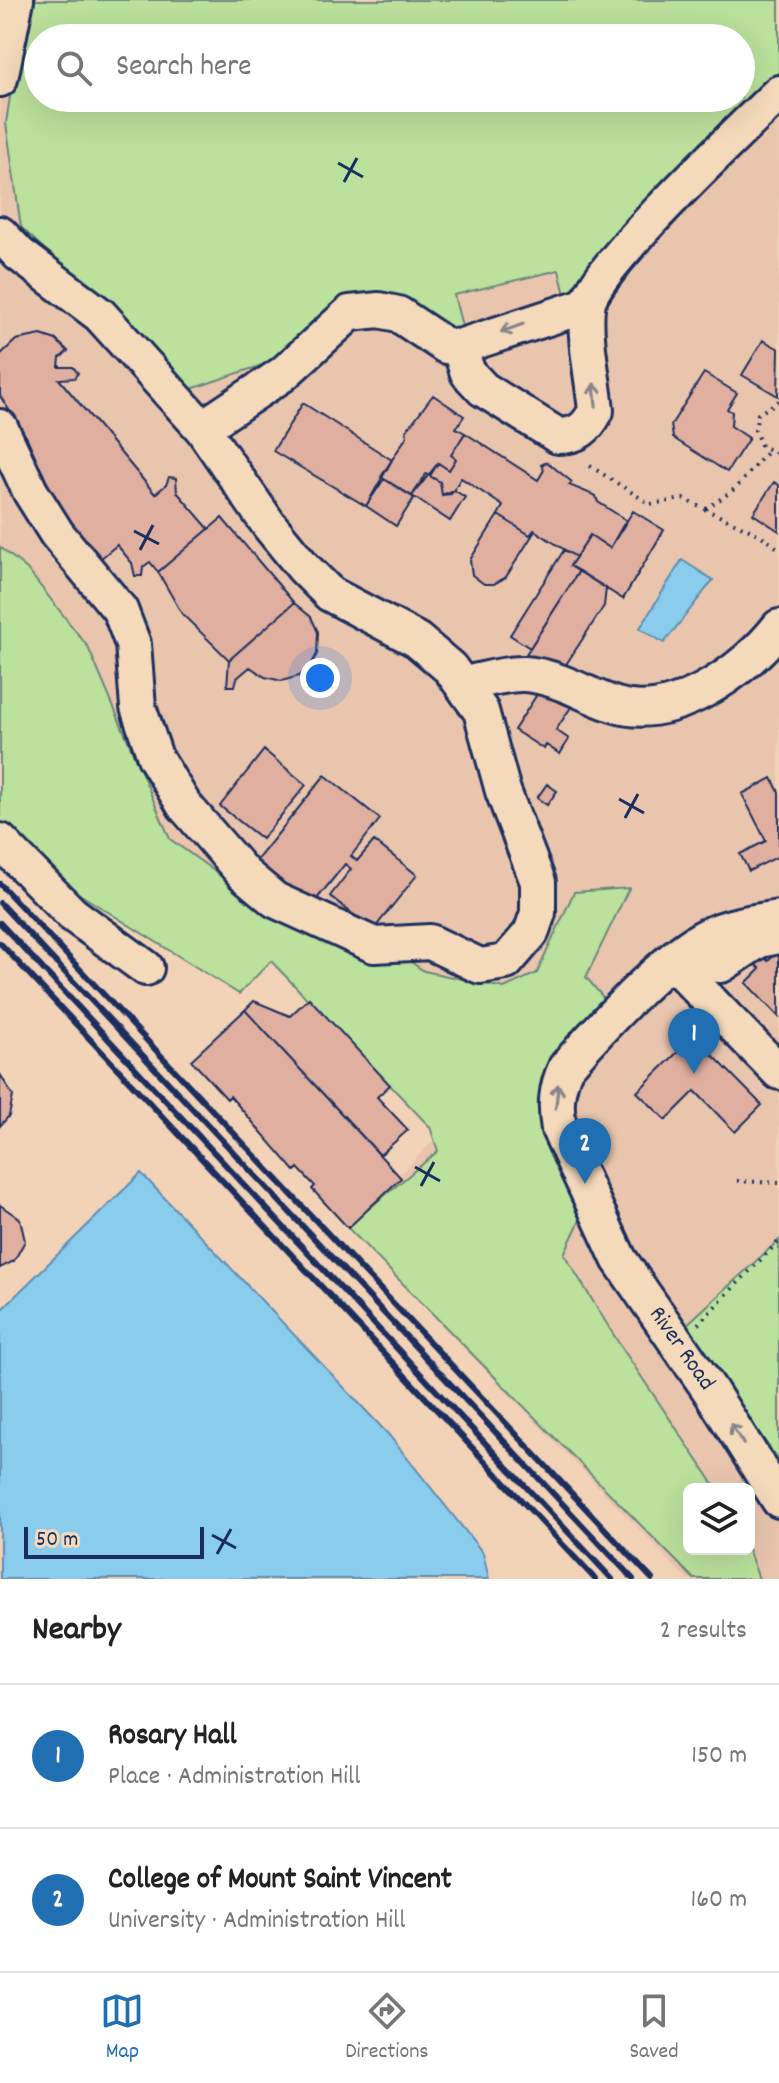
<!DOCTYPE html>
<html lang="en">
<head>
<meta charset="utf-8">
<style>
  body { margin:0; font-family:Dekko,sans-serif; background:#f6f6f6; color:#222 }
  .controls { position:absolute; right:24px; bottom:24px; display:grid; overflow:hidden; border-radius:12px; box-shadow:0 8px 32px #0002 }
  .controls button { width:72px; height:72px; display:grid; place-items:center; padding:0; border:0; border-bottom:2px solid #e0e0e0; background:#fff; color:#222; font:40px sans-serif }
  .scale { position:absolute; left:24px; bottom:20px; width:180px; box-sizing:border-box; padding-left:8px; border:4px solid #1b2f5e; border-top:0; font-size:22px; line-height:28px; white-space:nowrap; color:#1b2f5e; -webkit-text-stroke:6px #f4d9bb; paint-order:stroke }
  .you { position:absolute; left:320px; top:678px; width:28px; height:28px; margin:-20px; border:6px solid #fff; border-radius:50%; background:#1a73e8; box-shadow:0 0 0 12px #1a73e833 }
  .badge { display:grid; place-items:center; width:52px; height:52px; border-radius:50%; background:#1f6fb2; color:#fff; font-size:26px; font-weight:700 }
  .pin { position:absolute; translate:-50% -66px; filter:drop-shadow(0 2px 4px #0008) }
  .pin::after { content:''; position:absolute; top:42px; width:28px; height:24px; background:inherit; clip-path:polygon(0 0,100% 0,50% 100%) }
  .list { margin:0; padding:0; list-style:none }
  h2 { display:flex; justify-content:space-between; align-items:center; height:104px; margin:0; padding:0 32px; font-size:34px }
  h2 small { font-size:26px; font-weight:400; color:#767676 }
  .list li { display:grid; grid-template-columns:52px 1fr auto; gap:24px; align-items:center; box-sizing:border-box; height:144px; padding:0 32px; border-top:2px solid #e0e0e0 }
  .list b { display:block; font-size:30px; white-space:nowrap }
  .list p { margin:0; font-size:26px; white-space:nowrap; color:#767676 }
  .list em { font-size:26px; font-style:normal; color:#767676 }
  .icon { flex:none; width:44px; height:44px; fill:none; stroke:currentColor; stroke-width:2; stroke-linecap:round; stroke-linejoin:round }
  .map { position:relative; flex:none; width:779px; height:1579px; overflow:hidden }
  .search { position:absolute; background:#fff; box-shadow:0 8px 32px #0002; left:24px; right:24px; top:24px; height:88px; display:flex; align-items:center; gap:20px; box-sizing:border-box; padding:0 28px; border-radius:44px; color:#767676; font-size:30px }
  .sheet { height:392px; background:#fff }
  nav { display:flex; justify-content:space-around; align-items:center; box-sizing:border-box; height:112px; border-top:2px solid #e0e0e0; background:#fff; font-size:22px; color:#767676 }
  nav a { display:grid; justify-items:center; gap:4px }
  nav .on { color:#1f6fb2 }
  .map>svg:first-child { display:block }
</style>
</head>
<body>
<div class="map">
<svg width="779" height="1579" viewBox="0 0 779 1579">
  <rect width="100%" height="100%" fill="#f3d3b7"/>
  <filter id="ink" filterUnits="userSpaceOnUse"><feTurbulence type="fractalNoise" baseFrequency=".0125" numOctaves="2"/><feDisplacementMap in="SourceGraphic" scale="16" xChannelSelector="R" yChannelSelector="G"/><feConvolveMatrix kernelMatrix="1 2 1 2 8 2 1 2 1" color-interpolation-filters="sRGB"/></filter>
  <g filter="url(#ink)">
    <path fill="#e9c5ae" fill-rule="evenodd" d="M 0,0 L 779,0 L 779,1579 L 687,1579 L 347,1227 L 434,1140 L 430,1127 L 271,961 L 239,994 L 145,933 L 0,831 ZM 38,38 L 741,38 L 741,98 L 38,98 ZM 689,1489 L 749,1489 L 749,1549 L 689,1549 Z"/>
    <path fill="#bbe19c" stroke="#6b887d" stroke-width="2" fill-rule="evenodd" d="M 25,0 L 779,0 L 779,73 L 566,299 L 559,270 L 454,295 L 463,330 L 455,329 L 411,301 L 377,293 L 348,295 L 268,363 L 191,389 L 21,227 L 6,123 ZM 38,38 L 741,38 L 741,98 L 38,98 Z
      M 0,547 L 27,569 L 88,647 L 170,839 L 296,930 L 363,929 L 424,971 L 504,988 L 537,973 L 574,892 L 629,888 L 586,977 L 608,1003 L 554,1068 L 582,1216 L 564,1254 L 618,1342 L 717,1489 L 689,1489 L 689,1549 L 748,1549 L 759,1579 L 694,1579 L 347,1227 L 438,1151 L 430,1127 L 271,961 L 239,994 L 30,863 L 0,832 Z
      M 779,1240 L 779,1461 L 684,1327 Z"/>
    <path fill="#89cceb" stroke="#5d8db3" stroke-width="2" d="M 682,560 L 713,580 L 664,643 L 640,628 Z
      M 141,1173 L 388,1434 L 483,1553 L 489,1579 L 0,1579 L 0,1311 Z"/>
    <path fill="#e0afa0" stroke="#1b2f5e" stroke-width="2" d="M 41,335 L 56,340 L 68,351 L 60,358 L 59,367 L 73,367 L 78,373 L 74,378 L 59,379 L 155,494 L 166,485 L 169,477 L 176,478 L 177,492 L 209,529 L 158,572 L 150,562 L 143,567 L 142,576 L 135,576 L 132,563 L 117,545 L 100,559 L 63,519 L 27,438 L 0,396 L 0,355 L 16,340 Z
      M 763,340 L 779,349 L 778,396 L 742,375 Z
      M 704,373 L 737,393 L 727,409 L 732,412 L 731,426 L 749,438 L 727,472 L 673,438 L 671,425 Z
      M 433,395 L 464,416 L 456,428 L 465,433 L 451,455 L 456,459 L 449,470 L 438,463 L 412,496 L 381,477 L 407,436 L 406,431 Z
      M 303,403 L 392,460 L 366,506 L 273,451 Z
      M 465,433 L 538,480 L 544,470 L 541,465 L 547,462 L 572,482 L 569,485 L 596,496 L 598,502 L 626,520 L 610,548 L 590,535 L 576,557 L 534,530 L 530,535 L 498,515 L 503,506 L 461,478 L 451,494 L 442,495 L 440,482 L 430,476 L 438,463 L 449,470 L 456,459 L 451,455 Z
      M 426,474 L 440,482 L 442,495 L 454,490 L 465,497 L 450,521 L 412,496 Z
      M 384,479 L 414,498 L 396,526 L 366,506 Z
      M 774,482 L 779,485 L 779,531 L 753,514 Z
      M 633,511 L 664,530 L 623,599 L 570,566 L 590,535 L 610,548 Z
      M 498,515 L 530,535 L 535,531 L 506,577 L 494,584 L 484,584 L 472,575 L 470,560 Z
      M 222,518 L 294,603 L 229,660 L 182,614 L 158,572 Z
      M 564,550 L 576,557 L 570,566 L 579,571 L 530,648 L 510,635 Z
      M 579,571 L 606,588 L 604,606 L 554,683 L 577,698 L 556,730 L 569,739 L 560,754 L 546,745 L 544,749 L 514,730 L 545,682 L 519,665 Z
      M 294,603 L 311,617 L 318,632 L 317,654 L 310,667 L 299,676 L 282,681 L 265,677 L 250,667 L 237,678 L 235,686 L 227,686 L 229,660 Z
      M 264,750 L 306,785 L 262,839 L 220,806 Z
      M 325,775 L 380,819 L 351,856 L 357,861 L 374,841 L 417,875 L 373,930 L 330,896 L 351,869 L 345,864 L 312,905 L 256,861 Z
      M 772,778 L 779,792 L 779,856 L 749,871 L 740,854 L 766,841 L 742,794 Z
      M 547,784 L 557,791 L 547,805 L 537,798 Z
      M 779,951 L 779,1017 L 746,983 L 760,969 L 751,960 L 759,952 L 768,961 Z
      M 309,998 L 390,1085 L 377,1097 L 408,1130 L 380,1155 L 245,1010 L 254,1001 L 290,1016 Z
      M 245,1010 L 401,1178 L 348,1228 L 312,1189 L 315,1186 L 298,1168 L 295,1171 L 230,1096 L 227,1099 L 191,1060 Z
      M 694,1036 L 762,1105 L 735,1132 L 695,1091 L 666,1120 L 637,1092 Z
      M 0,1074 L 13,1096 L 9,1116 L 0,1126 Z
      M 0,1205 L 20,1219 L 25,1241 L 14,1261 L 0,1268 Z"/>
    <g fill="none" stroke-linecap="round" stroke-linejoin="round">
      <defs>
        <path id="minor" d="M 0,79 L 16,0
          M 0,234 L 19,254 L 100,315 L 202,428 L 283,374 L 350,313 L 379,310 L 398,314 L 446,346 L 459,347
          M 587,305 L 459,347 L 468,373 L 483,389 L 558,436 C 578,436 587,428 596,411 C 593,378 584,340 587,307 C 590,271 746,125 779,93
          M 0,427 L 30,491 L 57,534 L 120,610 L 133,644 L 138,707 L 155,757 L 184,805 L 244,874 L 275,900 L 374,945 L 430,942 L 480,966 L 506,962 L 531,933 L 538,913 L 538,882 L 503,791 L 481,711 L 450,668 L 417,640 L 330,594 L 304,568 L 269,525 L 202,428
          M 464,684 C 482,681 505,673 524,674 C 557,676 585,695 616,705 C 673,723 746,670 779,627
          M 0,841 L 72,914 L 146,968
          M 779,918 C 754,922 729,925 707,936 C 666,956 597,1031 566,1067 C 556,1088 555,1106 559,1129 L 619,1259 L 711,1392 L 779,1500
          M 671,961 L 779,1072
          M 671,961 L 721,965 L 759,940 L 779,936"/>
      </defs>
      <use href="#minor" stroke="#1b2f5e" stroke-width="40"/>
      <path stroke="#1b2f5e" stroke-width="4" stroke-dasharray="2 6" stroke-linecap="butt" d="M 779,401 L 758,414 L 755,430 L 761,446 L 779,454
        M 590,466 L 650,504 L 683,499 L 760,535 L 779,549
        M 706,509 L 736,488 L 768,451
        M 737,1181 L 779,1183
        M 698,1324 L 779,1241"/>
      <use href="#minor" stroke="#f4d9bb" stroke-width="34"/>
      <path stroke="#1b2f5e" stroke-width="6" d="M 0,884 L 652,1579
        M 0,903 L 633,1579
        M 0,923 L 612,1579
        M 0,943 L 595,1579"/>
    </g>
    <defs><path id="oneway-shaft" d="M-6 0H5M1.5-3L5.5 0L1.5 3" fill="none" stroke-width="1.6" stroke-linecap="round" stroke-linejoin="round" transform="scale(2)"/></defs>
    <g stroke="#88848c">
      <use href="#oneway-shaft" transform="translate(512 328) rotate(160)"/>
      <use href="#oneway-shaft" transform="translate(595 395) rotate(-95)"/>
      <use href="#oneway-shaft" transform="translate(557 1096) rotate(-84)"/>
      <use href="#oneway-shaft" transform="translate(737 1434) rotate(-122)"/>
    </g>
  </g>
  <path fill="none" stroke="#1b2f5e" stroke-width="3" d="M 338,163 L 363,177M 344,182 L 357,158M 134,531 L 159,544M 140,550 L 153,525M 619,799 L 644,813M 625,818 L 638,794M 415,1167 L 440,1181M 421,1186 L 434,1162M 212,1535 L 236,1548M 217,1554 L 231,1529"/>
  <g text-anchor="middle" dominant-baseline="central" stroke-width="6" stroke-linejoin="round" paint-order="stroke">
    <g font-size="24" fill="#1b2f5e" stroke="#f4d9bb">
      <text transform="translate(681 1349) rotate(55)">River Road</text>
    </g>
  </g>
</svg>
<div class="controls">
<button><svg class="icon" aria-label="layers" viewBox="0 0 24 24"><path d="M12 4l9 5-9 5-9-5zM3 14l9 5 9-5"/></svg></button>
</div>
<div class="scale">50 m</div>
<div class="you"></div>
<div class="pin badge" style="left:694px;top:1074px">1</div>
<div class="pin badge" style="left:585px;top:1184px">2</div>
<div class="search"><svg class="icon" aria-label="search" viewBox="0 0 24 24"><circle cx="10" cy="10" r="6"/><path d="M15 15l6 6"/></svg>Search here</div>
</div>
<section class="sheet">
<h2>Nearby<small>2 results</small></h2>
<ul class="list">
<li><span class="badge">1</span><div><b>Rosary Hall</b><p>Place · Administration Hill</p></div><em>150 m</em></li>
<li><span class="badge">2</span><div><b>College of Mount Saint Vincent</b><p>University · Administration Hill</p></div><em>160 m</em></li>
</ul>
</section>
<nav>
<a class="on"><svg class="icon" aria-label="map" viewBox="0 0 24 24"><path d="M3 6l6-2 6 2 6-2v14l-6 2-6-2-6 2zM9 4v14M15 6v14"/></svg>Map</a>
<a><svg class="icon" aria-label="directions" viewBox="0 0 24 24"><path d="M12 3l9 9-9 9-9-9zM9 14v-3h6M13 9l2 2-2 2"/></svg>Directions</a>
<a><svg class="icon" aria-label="saved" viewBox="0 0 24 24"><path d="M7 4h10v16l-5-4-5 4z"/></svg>Saved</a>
</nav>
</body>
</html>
